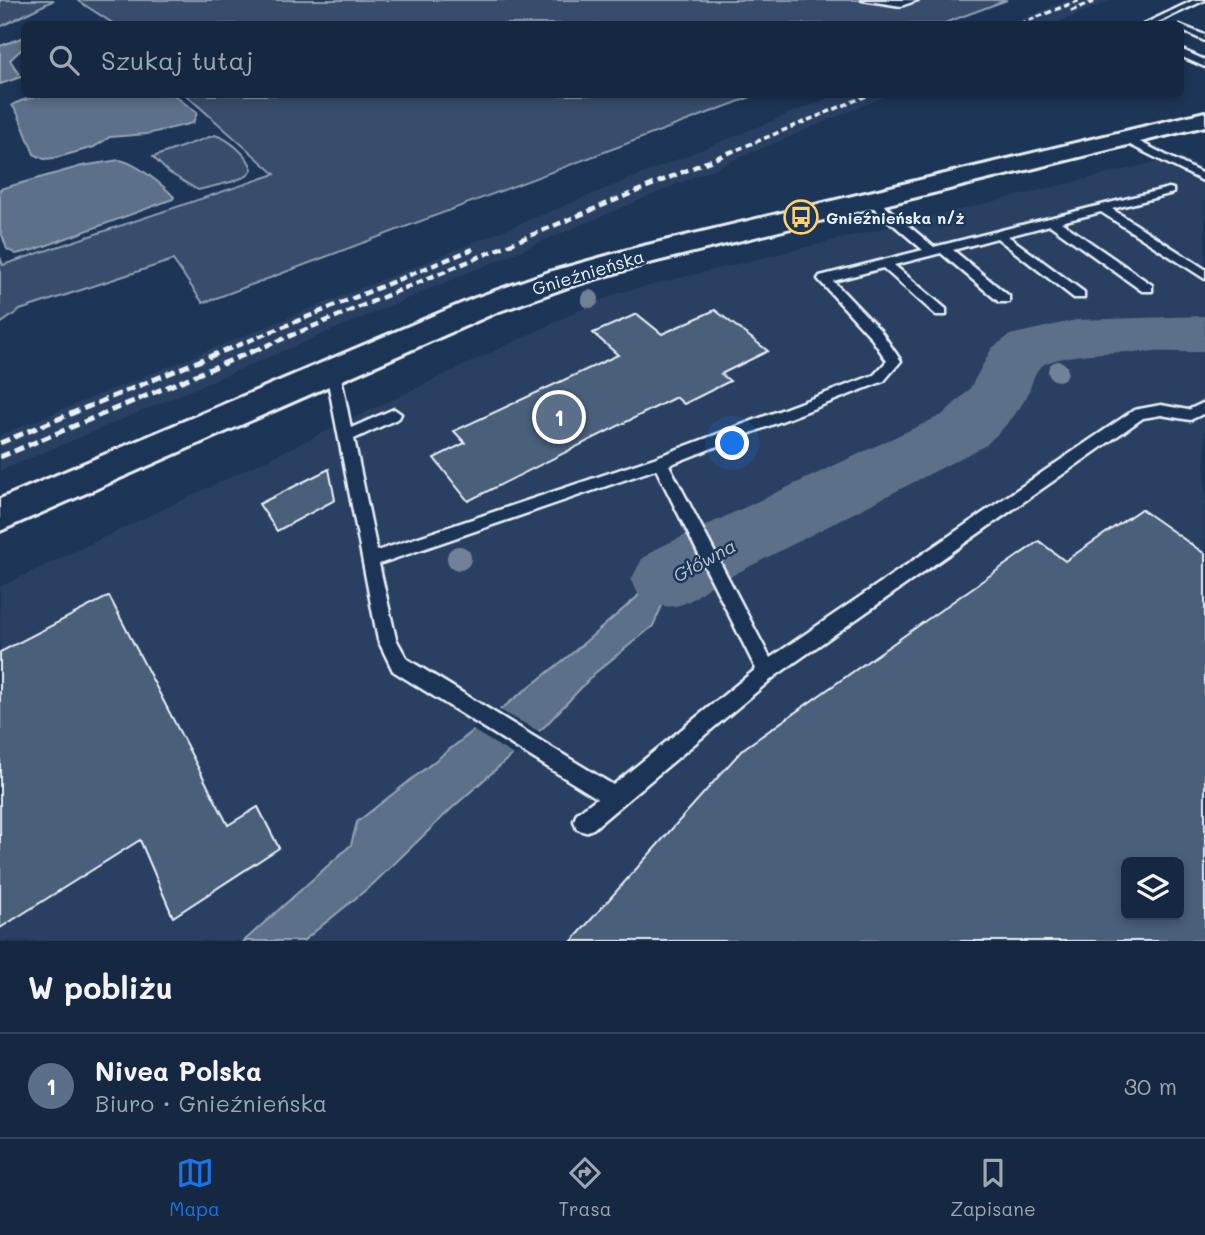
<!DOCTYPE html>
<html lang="pl">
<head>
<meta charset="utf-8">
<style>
  body { margin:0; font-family:Mali,sans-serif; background:#23344c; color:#f1f3f6 }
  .controls { position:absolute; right:21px; bottom:21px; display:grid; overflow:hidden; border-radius:10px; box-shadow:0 4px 10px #0003 }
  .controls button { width:63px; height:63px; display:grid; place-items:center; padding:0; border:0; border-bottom:2px solid #35445a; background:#162841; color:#f1f3f6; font:35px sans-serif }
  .you { position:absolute; left:733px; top:444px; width:24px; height:24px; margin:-18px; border:5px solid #fff; border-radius:50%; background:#1a73e8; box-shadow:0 0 0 10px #1a73e833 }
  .badge { display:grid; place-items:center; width:46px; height:46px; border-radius:50%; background:#1a73e8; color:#fff; font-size:23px; font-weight:700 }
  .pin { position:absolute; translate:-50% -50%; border:4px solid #fff; box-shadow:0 2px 7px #0006 }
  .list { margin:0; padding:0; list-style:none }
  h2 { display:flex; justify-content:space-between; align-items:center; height:91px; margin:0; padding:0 28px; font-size:30px }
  h2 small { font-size:23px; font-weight:400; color:#9ea6b1 }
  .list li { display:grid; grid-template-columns:46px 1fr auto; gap:21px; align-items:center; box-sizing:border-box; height:105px; padding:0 28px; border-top:2px solid #35445a }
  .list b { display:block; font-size:26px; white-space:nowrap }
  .list p { margin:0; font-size:23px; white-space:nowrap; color:#9ea6b1 }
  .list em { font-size:23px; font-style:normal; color:#9ea6b1 }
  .icon { flex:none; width:38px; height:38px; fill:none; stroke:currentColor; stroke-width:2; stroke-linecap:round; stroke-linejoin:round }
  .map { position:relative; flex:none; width:1205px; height:941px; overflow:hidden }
  .search { position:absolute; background:#162841; box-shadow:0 4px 10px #0003; left:21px; right:21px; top:21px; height:77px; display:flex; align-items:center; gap:18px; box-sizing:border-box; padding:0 24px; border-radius:10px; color:#9ea6b1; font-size:26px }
  .sheet { height:196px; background:#162841 }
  nav { display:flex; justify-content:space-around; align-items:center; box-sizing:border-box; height:98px; border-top:2px solid #35445a; background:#162841; font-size:19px; color:#9ea6b1 }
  nav a { display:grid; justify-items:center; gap:4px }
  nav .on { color:#1a73e8 }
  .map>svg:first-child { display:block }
</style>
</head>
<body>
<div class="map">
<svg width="1205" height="941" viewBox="0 0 1205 941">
  <rect width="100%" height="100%" fill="#1d3557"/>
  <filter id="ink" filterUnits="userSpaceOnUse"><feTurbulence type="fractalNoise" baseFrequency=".0143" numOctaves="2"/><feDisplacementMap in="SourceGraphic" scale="14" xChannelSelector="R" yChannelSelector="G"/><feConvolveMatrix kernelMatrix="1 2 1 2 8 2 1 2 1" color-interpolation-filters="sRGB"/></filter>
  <g filter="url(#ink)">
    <path fill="#2a4162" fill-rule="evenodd" d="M 1069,0 L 1112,0 L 1054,24 L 1009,24 Z
      M 836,95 L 888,95 L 0,471 L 0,435 Z
      M 1180,156 L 1205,170 L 1205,941 L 0,941 L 0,587 L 614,294 ZM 1126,862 L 1179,862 L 1179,915 L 1126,915 Z"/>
    <path fill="#374d6c" stroke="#909fb2" stroke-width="2" d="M 0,0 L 54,0 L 0,27 Z
      M 77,0 L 1007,0 L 942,24 L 114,24 Z
      M 186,95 L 756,95 L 203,303 L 173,260 L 20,310 L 0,324 L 0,257 L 3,265 L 275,174 Z
      M 215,135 C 229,139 248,155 252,169 L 247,176 L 231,182 L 198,190 L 168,172 L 153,157 Z"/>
    <path fill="#5d7089" stroke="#95a4b5" stroke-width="2" d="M 24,37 L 24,47 L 10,60 L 21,77 L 0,84 L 0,46 Z
      M 174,95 L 197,113 L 193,123 L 147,134 L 110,137 L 94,147 L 55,158 L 44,159 L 34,154 L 18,114 L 12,105 C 42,87 136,94 174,95 Z
      M 119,160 C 135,162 163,185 174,197 L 173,199 L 34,250 L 16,254 L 7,249 L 0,229 L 0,189 L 82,166 Z
      M 736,528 L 755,550 L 693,572 L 667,594 L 653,626 L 595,673 L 546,725 L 451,809 L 373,884 L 303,941 L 244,941 L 351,845 L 357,822 L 570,655 L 636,598 L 659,570 L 717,539 L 721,533 Z"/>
    <path fill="#1d3557" d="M 496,708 L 542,733 L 515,756 L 471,729 Z"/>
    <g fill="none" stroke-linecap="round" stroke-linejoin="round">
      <path fill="#5d7089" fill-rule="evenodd" d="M 1205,316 L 1205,352 C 1175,353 1052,346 1037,371 C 1032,378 1031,388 1027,396 C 1016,416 1002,430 986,445 L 706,589 C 682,609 670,610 642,601 L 631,580 L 642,559 L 656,549 L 942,415 L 969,390 L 992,348 L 1010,335 L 1076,320 Z"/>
    </g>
    <path fill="#495e7a" stroke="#e8f1f8" stroke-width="2" fill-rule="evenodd" d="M 715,310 L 768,351 L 721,374 L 730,381 L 684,404 L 676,397 L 468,501 L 434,458 L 465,443 L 454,431 L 618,355 L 593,333 L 637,314 L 662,334 Z
      M 329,469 L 335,500 L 277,531 L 259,504 Z
      M 1141,509 L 1205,554 L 1205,941 L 572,941 L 743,749 L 1039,541 L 1065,561 ZM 1126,862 L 1179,862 L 1179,915 L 1126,915 Z
      M 109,596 L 228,825 L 258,807 L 279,848 L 173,917 L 140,840 L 0,928 L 0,652 Z"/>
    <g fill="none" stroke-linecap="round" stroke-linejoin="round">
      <defs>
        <path id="service" d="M 862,0 L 918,0 L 901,6 Z
          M 1194,0 L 1205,0 L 1154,24 L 1144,24 Z
          M 1180,25 L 1205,35 L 1205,41 L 1180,30 Z
          M 1180,49 L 1205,60 L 1205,67 L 1180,56 Z
          M 1122,137 L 1130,137 L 1205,175 L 1205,182 L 1122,141 Z
          M 1169,188 L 1173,189 L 1173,193 L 1112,209 L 1205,269 L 1205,279 L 1101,212 L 1061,222 L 1152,285 L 1152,291 L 1142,291 L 1050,225 L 1008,236 L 1084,292 L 1084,298 L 1074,298 L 997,238 L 953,250 L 1009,296 L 1009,302 L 999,302 L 941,253 L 894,265 L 946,309 L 946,315 L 936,315 L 883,268 L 833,281 L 880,330 L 901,361 L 884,381 L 669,465 L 770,658 L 1134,410 L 1161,405 L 1188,410 L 1205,402 L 1205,413 L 1190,420 L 1161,415 L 1143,418 L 774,677 L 593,829 L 585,832 L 577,829 L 574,821 L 577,813 L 597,798 L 393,671 L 378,640 L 326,372 L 328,369 L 333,367 L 340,372 L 351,428 L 394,409 L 401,414 L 399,418 L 354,439 L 377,551 L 654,458 L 874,375 L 887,361 L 870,336 L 818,279 L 820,276 L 923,250 L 867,202 L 867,198 L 875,198 L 934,247 ZM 656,469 L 756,669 L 613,785 L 407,659 L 396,639 L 379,564 Z"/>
        <path id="tertiary" d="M 1205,112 L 1205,126 L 645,264 L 571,286 L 497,312 L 0,531 L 0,499 L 475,298 L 549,272 L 635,248 Z"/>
      </defs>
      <use href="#service" stroke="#e8f1f8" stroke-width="5"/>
      <use href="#tertiary" stroke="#e8f1f8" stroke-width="6"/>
      <use href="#service" fill="#1d3557" fill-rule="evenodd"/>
      <use href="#tertiary" fill="#1d3557" fill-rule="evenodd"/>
      <path stroke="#e8f1f8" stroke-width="3.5" stroke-dasharray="6 3.5" stroke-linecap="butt" d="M 1071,11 L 1098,0
        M 1020,24 L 1080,0
        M 729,153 L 871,94"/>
      <path stroke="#e8f1f8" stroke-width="4.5" stroke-dasharray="8 4.5" stroke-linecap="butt" d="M 224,351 L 473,249
        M 254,351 L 733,151"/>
      <path stroke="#e8f1f8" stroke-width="5" stroke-dasharray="10 5" stroke-linecap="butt" d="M 0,443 L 228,349
        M 0,457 L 258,349"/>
    </g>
    <g fill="#708198">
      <circle cx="590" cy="299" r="9"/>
      <circle cx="1058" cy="371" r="10"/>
      <circle cx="459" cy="558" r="12"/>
    </g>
  </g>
  <defs>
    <symbol id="bus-ring" viewBox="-11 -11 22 22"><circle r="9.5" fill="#1d3557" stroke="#ffd166" stroke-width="1.5"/><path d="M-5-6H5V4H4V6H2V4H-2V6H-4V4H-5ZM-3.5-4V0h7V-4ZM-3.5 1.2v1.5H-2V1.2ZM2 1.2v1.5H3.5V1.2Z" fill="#ffd166"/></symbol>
  </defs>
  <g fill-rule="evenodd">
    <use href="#bus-ring" x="782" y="198" width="38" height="38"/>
  </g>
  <g text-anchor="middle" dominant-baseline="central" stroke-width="5" stroke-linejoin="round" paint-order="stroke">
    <g font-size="16" font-weight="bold" fill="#e8f1f8" stroke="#1d3557" text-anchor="start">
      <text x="826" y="217">Gnieźnieńska n/ż</text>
    </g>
    <g font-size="18" fill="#e8f1f8" stroke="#1d3557">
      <text transform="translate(588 272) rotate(-17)">Gnieźnieńska</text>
    </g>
    <g font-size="19" font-style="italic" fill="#b7c4d1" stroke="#1d3557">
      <text transform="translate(704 560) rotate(-29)">Główna</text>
    </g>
  </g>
</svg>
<div class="controls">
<button><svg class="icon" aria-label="layers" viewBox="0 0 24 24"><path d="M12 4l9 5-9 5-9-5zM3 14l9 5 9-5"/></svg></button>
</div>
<div class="you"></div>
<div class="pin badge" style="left:559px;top:417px;background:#5c6f8a">1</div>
<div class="search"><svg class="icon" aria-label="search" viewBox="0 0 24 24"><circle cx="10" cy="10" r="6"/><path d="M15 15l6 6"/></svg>Szukaj tutaj</div>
</div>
<section class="sheet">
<h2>W pobliżu<small></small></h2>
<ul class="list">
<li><span class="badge" style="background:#5c6f8a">1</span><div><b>Nivea Polska</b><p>Biuro · Gnieźnieńska</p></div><em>30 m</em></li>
</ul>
</section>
<nav>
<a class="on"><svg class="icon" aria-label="map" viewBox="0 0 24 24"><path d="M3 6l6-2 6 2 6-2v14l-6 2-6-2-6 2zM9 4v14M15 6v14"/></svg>Mapa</a>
<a><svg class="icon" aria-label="directions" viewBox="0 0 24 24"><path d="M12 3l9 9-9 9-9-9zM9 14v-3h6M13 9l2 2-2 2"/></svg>Trasa</a>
<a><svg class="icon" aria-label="saved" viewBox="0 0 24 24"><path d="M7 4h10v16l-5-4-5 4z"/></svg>Zapisane</a>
</nav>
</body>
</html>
